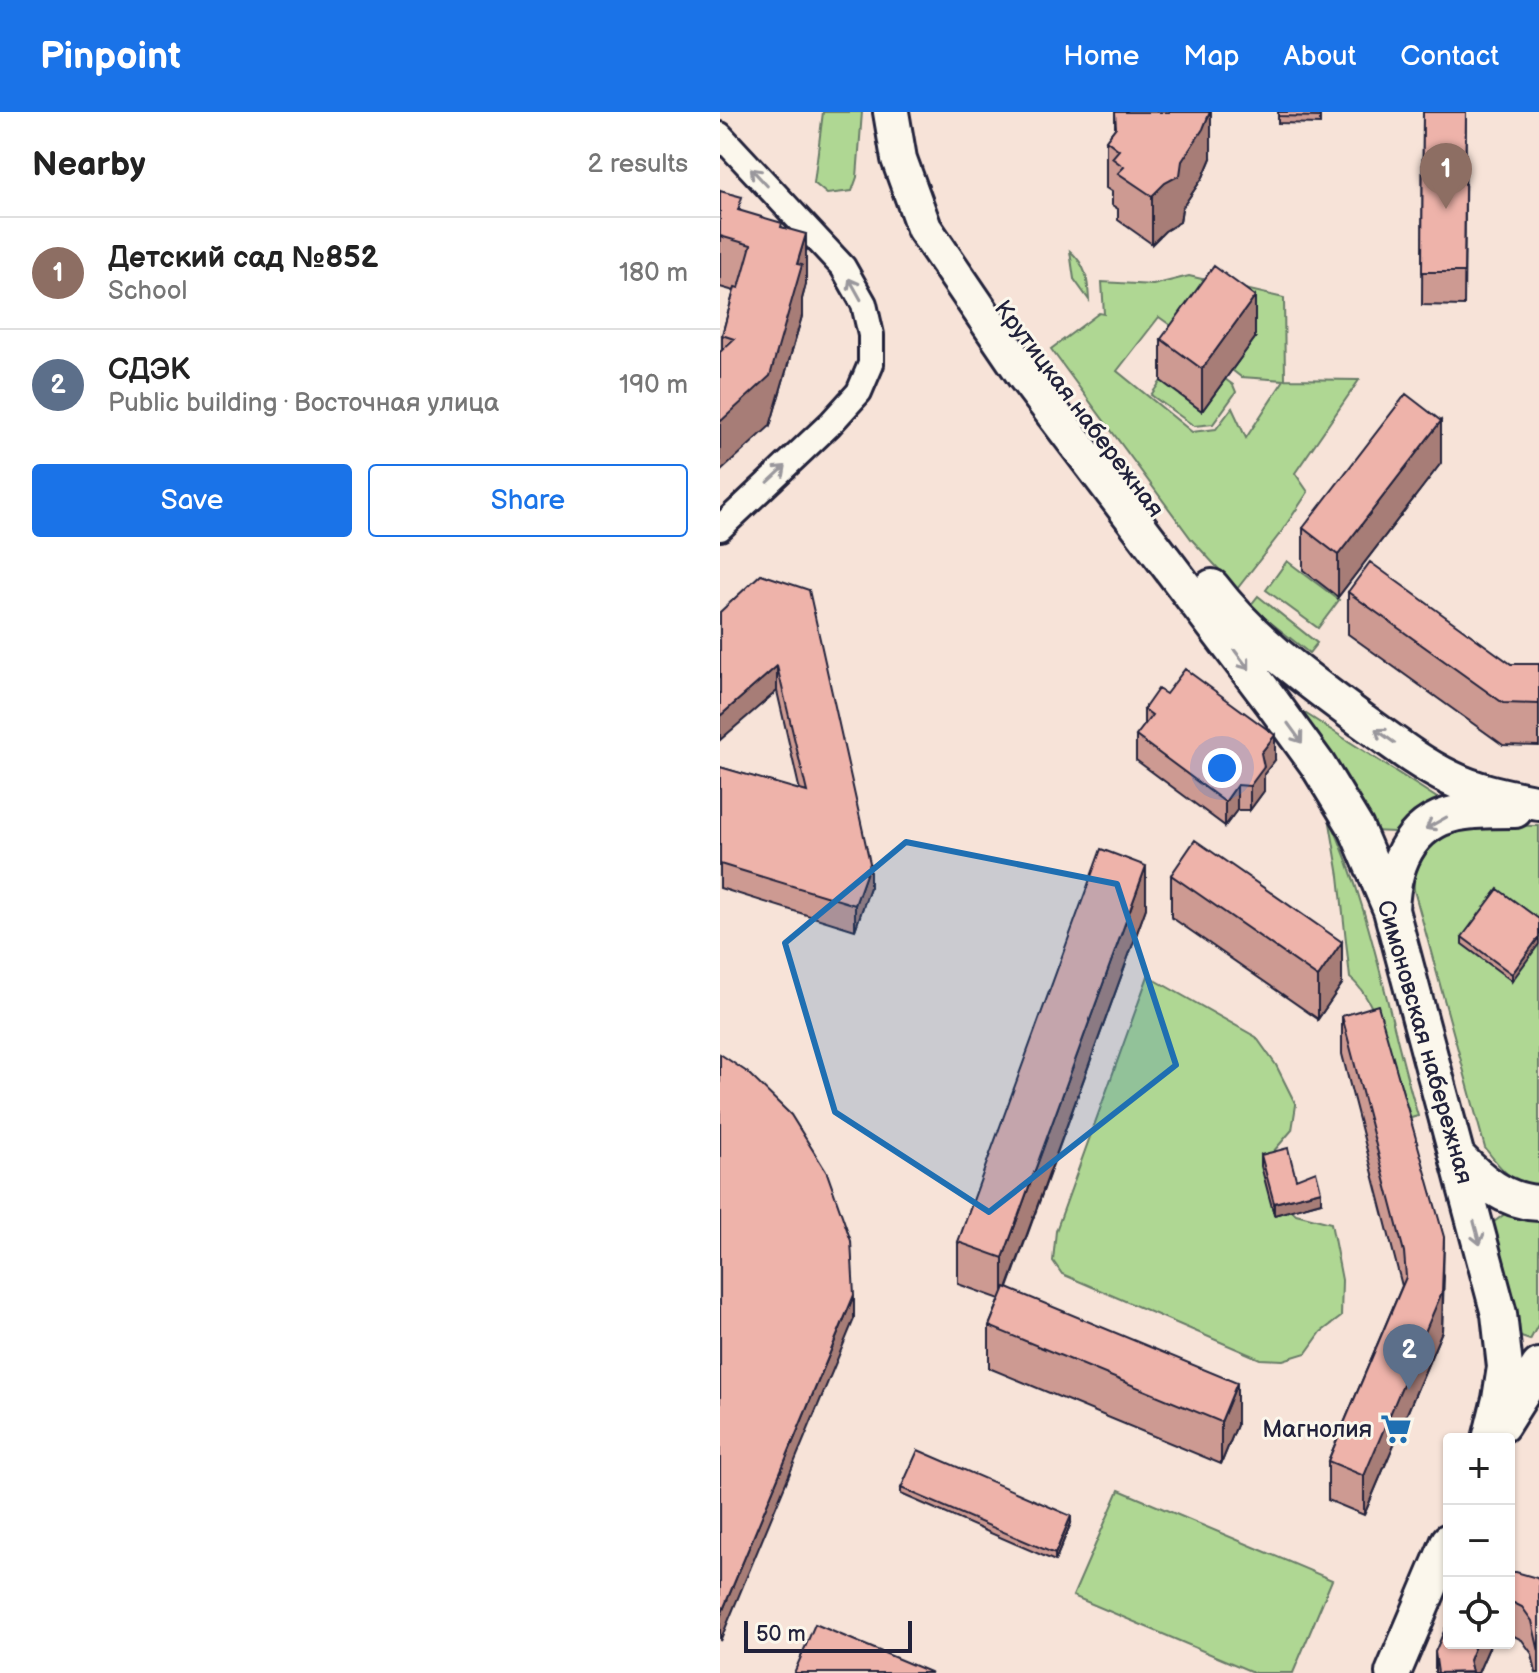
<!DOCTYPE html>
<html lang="en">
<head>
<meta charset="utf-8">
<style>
  body { margin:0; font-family:"Balsamiq Sans",sans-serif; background:#f6f6f6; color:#222 }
  .controls { position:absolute; right:24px; bottom:24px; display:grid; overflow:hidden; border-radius:8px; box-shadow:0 2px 6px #0004 }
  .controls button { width:72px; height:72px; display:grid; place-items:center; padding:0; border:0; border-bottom:2px solid #e0e0e0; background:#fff; color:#222; font:40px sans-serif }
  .scale { position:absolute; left:24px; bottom:20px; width:168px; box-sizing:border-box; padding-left:8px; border:4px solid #22223b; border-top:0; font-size:22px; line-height:28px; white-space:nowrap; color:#22223b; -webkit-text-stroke:6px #fbf7ec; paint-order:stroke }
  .you { position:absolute; left:502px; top:656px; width:28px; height:28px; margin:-20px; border:6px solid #fff; border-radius:50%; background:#1a73e8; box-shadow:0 0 0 12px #1a73e833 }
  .badge { display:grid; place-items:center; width:52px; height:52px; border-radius:50%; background:#1a73e8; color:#fff; font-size:26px; font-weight:700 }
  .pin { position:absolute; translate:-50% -66px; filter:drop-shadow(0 2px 4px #0008) }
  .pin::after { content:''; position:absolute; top:42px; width:28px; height:24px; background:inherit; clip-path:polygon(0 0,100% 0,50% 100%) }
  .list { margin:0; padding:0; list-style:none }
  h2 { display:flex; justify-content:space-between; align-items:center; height:104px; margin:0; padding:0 32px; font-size:34px }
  h2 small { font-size:26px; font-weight:400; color:#767676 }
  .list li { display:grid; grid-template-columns:52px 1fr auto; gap:24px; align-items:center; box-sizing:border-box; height:112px; padding:0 32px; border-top:2px solid #e0e0e0 }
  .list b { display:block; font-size:30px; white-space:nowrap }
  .list p { margin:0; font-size:26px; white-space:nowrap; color:#767676 }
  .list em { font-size:26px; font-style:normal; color:#767676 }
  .actions { display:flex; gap:16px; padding:24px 32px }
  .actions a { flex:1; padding:18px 0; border:2px solid #1a73e8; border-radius:8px; text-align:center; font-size:28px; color:#1a73e8 }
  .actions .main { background:#1a73e8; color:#fff }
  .icon { flex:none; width:44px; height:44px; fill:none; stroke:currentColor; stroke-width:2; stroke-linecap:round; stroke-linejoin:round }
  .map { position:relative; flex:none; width:819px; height:1561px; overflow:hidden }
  header { display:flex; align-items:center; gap:48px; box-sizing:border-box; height:112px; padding:0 40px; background:#1a73e8; color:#fff }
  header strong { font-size:38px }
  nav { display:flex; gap:44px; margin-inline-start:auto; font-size:28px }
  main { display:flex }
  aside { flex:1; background:#fff }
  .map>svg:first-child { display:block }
</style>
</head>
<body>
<header>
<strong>Pinpoint</strong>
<nav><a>Home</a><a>Map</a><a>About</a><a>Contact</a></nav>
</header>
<main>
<aside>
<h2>Nearby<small>2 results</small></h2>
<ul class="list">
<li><span class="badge" style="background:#8d6e63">1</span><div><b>Детский сад №852</b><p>School</p></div><em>180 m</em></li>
<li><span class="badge" style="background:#5c6f8a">2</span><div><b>СДЭК</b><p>Public building · Восточная улица</p></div><em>190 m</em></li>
</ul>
<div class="actions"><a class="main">Save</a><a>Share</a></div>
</aside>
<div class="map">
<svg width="819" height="1561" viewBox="0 0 819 1561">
  <rect width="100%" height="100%" fill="#f7e3d8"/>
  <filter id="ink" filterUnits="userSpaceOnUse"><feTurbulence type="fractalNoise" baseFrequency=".0125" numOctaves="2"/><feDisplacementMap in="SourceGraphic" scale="16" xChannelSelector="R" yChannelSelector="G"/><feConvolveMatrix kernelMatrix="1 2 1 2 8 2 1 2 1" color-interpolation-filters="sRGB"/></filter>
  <g filter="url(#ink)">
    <path fill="#afd793" stroke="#687c67" stroke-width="2" fill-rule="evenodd" d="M 103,0 L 142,0 L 137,65 L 132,79 L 107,82 L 94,71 Z
      M 350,139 C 366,153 368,167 369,188 L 354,167 Z
      M 469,164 L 564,186 L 565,267 L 639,268 L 575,361 L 588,380 L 562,419 L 517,477 L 472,428 L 331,237 L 379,201 L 384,202 L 382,170 L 433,173 ZM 439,205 L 471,228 L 535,226 L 512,258 L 521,265 L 564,268 L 526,326 L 512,296 L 496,317 L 472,320 L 397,259 Z
      M 505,267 L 513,273 L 516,280 L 493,312 L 474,314 L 431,283 L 441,269 L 482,299 Z
      M 567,449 L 619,488 L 598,516 L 546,478 Z
      M 538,484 L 597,531 L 589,541 L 530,494 Z
      M 577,596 L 717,686 L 716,694 C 697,698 686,706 674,720 L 651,719 L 570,603 Z
      M 609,705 C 652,799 668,905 698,1004 L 691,1006 C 679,971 659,888 630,866 L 619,764 Z
      M 728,713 L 819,714 L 819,1077 C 793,1073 780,1056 765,1036 L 694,778 C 692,743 704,736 728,713 Z
      M 428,864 L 536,925 L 556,953 L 576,993 L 572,1018 L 553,1040 L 552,1082 L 576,1102 L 611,1111 L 622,1168 L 621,1205 L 601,1220 L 586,1241 L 563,1248 L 540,1247 L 342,1162 L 333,1149 L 336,1119 Z
      M 786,1101 L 810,1109 L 819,1109 L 819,1211 L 810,1228 L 798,1224 L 770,1113 Z
      M 399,1378 L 612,1468 L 573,1561 L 535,1561 L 353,1484 Z"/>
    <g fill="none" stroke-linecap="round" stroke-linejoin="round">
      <defs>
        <path id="minor" d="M 0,23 L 123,155 L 144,192 L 151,223 L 151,252 L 139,280 L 110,312 L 0,416"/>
        <path id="secondary" d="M 171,0 L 179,47 L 204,116 L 304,263 L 552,590 L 597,652 L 636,716 L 671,798 L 779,1202 L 785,1255 L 780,1287 L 770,1327
          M 492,475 C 533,529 589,569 643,609 C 671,629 699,651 730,666 C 758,680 789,685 819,691
          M 671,798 C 673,750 691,706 745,700 C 761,698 778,698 795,698
          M 738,1045 C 760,1068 785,1090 819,1091
          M 782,1313 L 819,1254
          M 673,1561 L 729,1429"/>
      </defs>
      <use href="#minor" stroke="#22223b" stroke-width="30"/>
      <use href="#secondary" stroke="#22223b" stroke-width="40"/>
      <use href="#minor" stroke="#fbf7ec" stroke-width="24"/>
      <use href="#secondary" stroke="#fbf7ec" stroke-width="34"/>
    </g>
    <path fill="#cd9a92" stroke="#22223b" stroke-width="2" d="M 395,0 L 491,46 L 483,65 L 462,96 L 460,110 L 445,119 L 432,132 L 398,108 L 398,97 L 392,93 L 392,80 L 386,76 L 386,28 L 395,16 Z
      M 558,0 L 600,0 L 600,12 L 558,11 Z
      M 703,0 L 746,0 L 744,194 L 702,193 Z
      M 0,79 L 22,100 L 62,115 L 86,172 L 82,187 L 82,204 L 50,314 L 2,238 L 2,223 L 14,179 L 0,175 Z
      M 535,226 L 482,299 L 441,269 L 441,227 Z
      M 721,351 L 618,485 L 583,458 L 583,416 Z
      M 41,462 L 150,775 L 135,818 L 0,776 L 0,655 L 80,679 L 57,579 Z
      M 628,480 L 791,552 L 819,552 L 819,634 L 783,633 L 628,522 Z
      M 446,582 L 555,648 L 544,662 L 544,679 L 530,698 L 517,698 L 505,714 L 416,648 L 416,624 L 424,614 L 424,597 Z
      M 451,763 L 622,872 L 598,907 L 451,805 Z
      M 426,796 L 288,1176 L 517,1313 L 501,1352 L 269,1256 L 269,1214 L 280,1187 L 238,1172 L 238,1130 Z
      M 819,807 L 792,869 L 742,832 L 742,825 Z
      M 622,904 L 724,1164 L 722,1219 L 644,1403 L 608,1388 L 608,1349 L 682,1174 L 622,942 Z
      M 541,1043 L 601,1090 L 554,1103 L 541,1054 Z
      M 181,1376 L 351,1411 L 335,1449 L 181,1382 Z
      M 789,1460 L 819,1469 L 819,1561 L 816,1561 L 812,1542 L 802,1528 L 794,1524 L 789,1524 Z
      M 729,1531 L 771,1531 L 758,1561 L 715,1561 L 715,1540 Z"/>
    <path fill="#a77d77" stroke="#22223b" stroke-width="2" d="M 491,0 L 491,46 L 483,65 L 462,96 L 460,110 L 445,119 L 432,132 L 432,84 L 462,49 Z
      M 86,122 L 86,172 L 82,187 L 82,204 L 50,314 L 0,360 L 0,310 L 77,152 Z
      M 535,184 L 535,226 L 482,299 L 482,257 Z
      M 721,309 L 721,351 L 618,485 L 618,443 Z
      M 57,554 L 57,579 L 0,628 L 0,604 Z
      M 555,623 L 555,648 L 544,662 L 544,679 L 530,698 L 530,674 L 541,641 Z
      M 517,673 L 517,698 L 505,714 L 505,690 Z
      M 150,751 L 150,775 L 135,818 L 135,793 Z
      M 426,754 L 426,796 L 283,1188 L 283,1146 Z
      M 819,825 L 819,832 L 792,869 L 792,862 Z
      M 622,830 L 622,872 L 598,907 L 598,865 Z
      M 601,1079 L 601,1090 L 554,1103 L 554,1091 Z
      M 724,1125 L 722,1219 L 644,1403 L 644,1364 Z
      M 134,1183 L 134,1207 L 0,1529 L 0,1505 Z
      M 517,1271 L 517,1313 L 501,1352 L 501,1310 Z
      M 351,1404 L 351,1411 L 335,1449 L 335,1442 Z
      M 756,1531 L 771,1531 L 758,1561 L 752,1561 L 749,1548 Z"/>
    <path fill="#eeb3aa" stroke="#22223b" stroke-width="2" d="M 395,0 L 490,0 L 483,17 L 462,49 L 460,63 L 445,71 L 432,84 L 398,61 L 404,55 L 392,46 L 399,38 L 386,28 L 396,15 Z
      M 558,0 L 600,0 L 600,5 L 558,4 Z
      M 703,0 L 746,0 L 744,160 L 702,160 Z
      M 0,79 L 22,85 L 18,98 L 62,111 L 61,115 L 86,122 L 77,152 L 82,153 L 50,264 L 0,310 L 0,240 L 14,227 L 2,223 L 15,175 L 19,176 L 31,133 L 0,124 Z
      M 494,154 L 535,184 L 482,257 L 441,227 Z
      M 686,282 L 721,309 L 618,443 L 583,416 Z
      M 650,450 L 791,552 L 819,552 L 819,592 L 783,591 L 628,480 Z
      M 41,462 L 89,478 L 150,751 L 135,793 L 0,752 L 0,655 L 87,680 L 57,554 L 0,604 L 0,500 Z
      M 465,557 L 555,623 L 541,641 L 544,655 L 530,674 L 517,673 L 505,690 L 416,624 L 432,603 L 424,597 L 438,577 L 446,582 Z
      M 475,728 L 622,830 L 598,865 L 451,763 Z
      M 381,737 L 426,754 L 283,1146 L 238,1130 Z
      M 778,777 L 819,807 L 819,825 L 792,862 L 742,825 Z
      M 658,893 L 724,1125 L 722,1180 L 644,1364 L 608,1349 L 686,1165 L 684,1140 L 622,904 Z
      M 0,942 L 27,960 L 71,1003 L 107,1061 L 131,1129 L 134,1183 L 0,1505 Z
      M 568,1036 L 576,1067 L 596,1059 L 601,1079 L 554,1091 L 541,1043 Z
      M 285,1175 L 517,1271 L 501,1310 L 269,1214 Z
      M 198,1338 L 351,1404 L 335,1442 L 181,1376 Z
      M 789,1460 L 796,1460 L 817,1466 L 819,1469 L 819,1540 L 812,1509 L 802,1495 L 794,1491 L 789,1491 Z
      M 729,1508 L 729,1531 L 756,1531 L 749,1548 L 752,1560 L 718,1561 L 715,1540 Z
      M 95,1512 L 212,1561 L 74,1561 Z"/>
    <defs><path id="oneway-shaft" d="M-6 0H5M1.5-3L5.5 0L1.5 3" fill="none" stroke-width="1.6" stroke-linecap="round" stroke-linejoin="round" transform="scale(2)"/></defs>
    <g stroke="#99979c">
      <use href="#oneway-shaft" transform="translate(39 65) rotate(-133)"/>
      <use href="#oneway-shaft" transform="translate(135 177) rotate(-119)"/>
      <use href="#oneway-shaft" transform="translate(57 362) rotate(-43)"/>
      <use href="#oneway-shaft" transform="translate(522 548) rotate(53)"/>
      <use href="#oneway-shaft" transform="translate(575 621) rotate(54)"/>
      <use href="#oneway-shaft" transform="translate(665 624) rotate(-144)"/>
      <use href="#oneway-shaft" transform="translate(716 711) rotate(151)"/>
      <use href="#oneway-shaft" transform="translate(757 1121) rotate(75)"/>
    </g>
  </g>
  <path fill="#1f6fb2" fill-opacity="0.2" stroke="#1f6fb2" stroke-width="6" stroke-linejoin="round" d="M 186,730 L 397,772 L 456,953 L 269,1100 L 115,1000 L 65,831 Z"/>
  <defs>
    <symbol id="supermarket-bare" viewBox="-9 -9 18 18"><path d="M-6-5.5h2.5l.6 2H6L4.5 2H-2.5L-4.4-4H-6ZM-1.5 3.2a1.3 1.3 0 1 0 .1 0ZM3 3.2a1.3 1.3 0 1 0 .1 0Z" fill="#1f6fb2" stroke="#fbf7ec" stroke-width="2.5" paint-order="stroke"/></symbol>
  </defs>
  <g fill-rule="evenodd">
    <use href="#supermarket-bare" x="654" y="1295" width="44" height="44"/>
  </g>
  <g text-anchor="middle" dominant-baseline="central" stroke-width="6" stroke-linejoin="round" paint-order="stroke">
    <g font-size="24" fill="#22223b" stroke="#fbf7ec">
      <text transform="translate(359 297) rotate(53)">Крутицкая набережная</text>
      <text transform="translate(705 930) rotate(74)">Симоновская набережная</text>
    </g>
    <g font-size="24" fill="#22223b" stroke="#fbf7ec" text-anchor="end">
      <text x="652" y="1317">Магнолия</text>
    </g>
  </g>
</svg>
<div class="controls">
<button>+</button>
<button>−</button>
<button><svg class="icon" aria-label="locate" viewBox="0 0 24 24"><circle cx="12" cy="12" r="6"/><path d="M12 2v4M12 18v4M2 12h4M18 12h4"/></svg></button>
</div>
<div class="scale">50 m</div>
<div class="you"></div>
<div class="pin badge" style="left:726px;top:97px;background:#8d6e63">1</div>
<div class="pin badge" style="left:689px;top:1278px;background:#5c6f8a">2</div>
</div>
</main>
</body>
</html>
